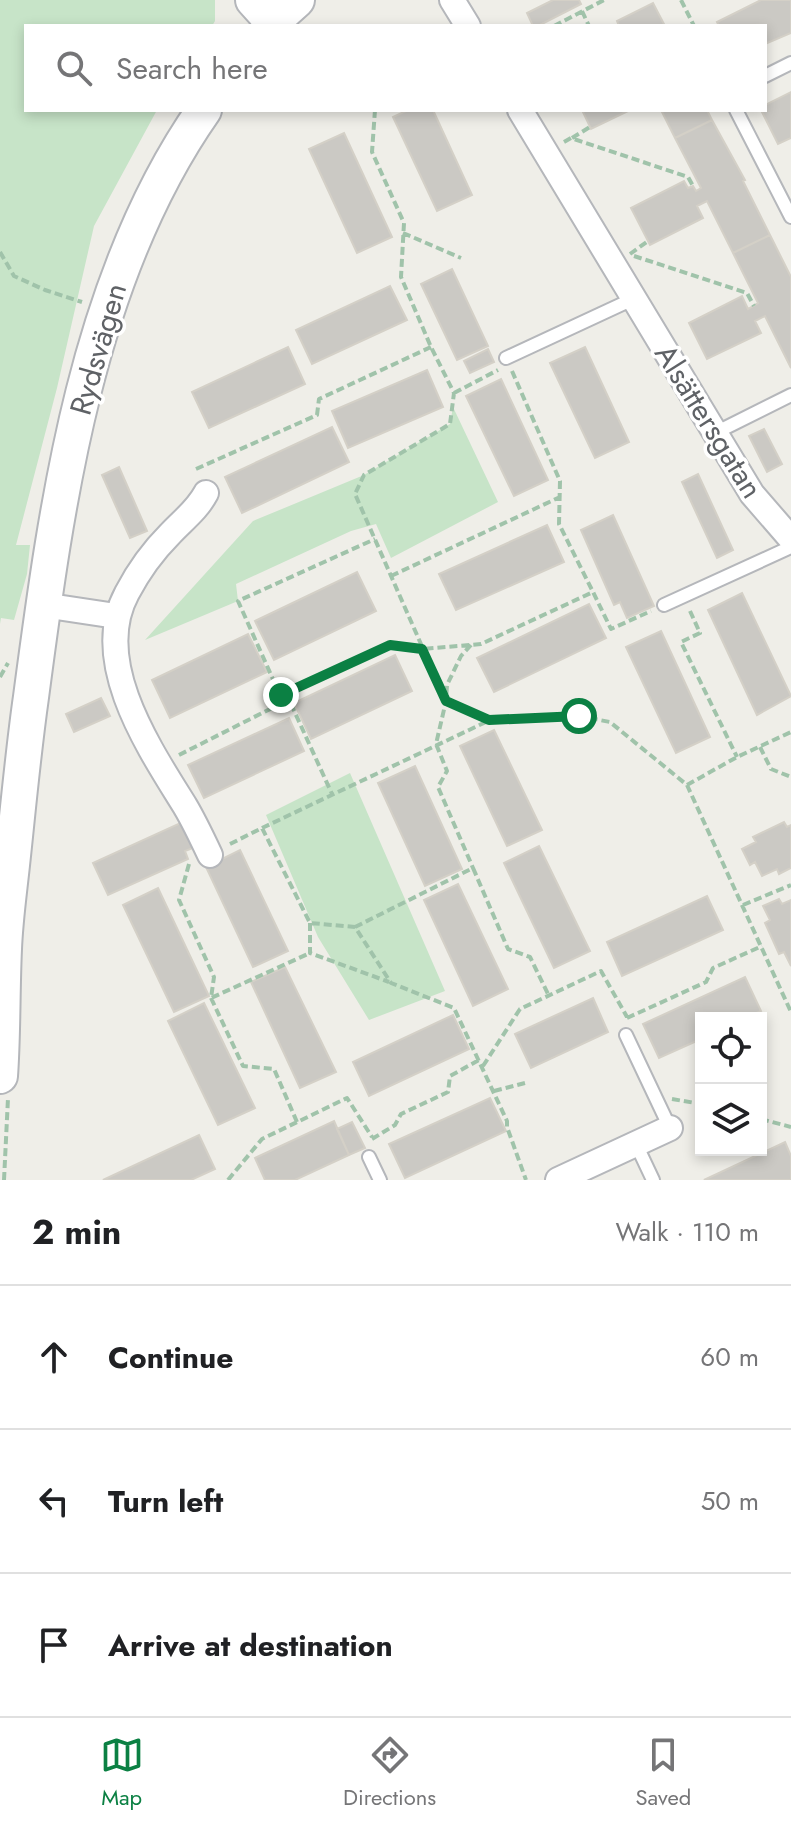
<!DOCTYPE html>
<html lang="en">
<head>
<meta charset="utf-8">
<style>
  body { margin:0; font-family:Jost,sans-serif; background:#f2f2f2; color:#202124 }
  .controls { position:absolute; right:24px; bottom:24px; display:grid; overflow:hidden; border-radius:0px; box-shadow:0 4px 12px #0003 }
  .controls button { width:72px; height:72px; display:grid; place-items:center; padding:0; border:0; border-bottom:2px solid #e0e0e0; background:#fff; color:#202124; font:40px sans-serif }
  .stop { position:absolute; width:24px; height:24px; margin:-18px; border:6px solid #0b8043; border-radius:50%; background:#fff }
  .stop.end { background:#0b8043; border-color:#fff; box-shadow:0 2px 8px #0008 }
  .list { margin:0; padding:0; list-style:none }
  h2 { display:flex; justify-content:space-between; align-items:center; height:104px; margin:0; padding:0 32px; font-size:34px }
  h2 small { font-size:26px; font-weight:400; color:#757577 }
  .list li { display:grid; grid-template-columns:52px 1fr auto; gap:24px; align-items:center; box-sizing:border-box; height:144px; padding:0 32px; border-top:2px solid #e0e0e0 }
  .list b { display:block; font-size:30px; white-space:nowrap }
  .list em { font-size:26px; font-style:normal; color:#757577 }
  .icon { flex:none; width:44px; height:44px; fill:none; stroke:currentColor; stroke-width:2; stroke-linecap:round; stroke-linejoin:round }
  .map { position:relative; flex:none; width:791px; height:1180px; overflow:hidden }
  .search { position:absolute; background:#fff; box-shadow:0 4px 12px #0003; left:24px; right:24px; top:24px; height:88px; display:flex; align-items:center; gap:20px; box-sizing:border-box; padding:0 28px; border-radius:0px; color:#757577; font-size:30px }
  .sheet { height:536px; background:#fff }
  nav { display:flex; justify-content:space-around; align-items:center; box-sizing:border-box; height:112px; border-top:2px solid #e0e0e0; background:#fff; font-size:22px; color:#757577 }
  nav a { display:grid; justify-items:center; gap:4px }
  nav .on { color:#0b8043 }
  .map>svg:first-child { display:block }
</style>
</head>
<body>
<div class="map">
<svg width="791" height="1180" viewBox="0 0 791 1180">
  <rect width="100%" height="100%" fill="#efeee8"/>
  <path fill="#c7e4c8" d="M 0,0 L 215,0 L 215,21 L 212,26 L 26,26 L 26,110 L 157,110 L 94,226 L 57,388 L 16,545 L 30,545 L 27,574 L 14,620 L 1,618 L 0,624 Z
    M 453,407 L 498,502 L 391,558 L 376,524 L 351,531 L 236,584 L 238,601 L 145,640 L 253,521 L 364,475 L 450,424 Z
    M 350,773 L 445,991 L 369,1020 L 318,937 L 266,815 Z"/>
  <path fill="#cbc9c4" stroke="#d4d0c7" stroke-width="2" d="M 553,0 L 579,0 L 581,4 L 538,26 L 533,26 L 527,13 Z
    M 761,0 L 791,0 L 791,33 L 765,44 L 765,26 L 719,26 L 717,22 Z
    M 653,3 L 665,26 L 619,26 L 617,21 Z
    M 791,92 L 791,138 L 778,144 L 761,110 L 765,110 L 765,105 Z
    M 408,110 L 433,110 L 472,195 L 437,211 L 393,117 Z
    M 582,110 L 630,110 L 591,129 Z
    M 661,110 L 707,110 L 712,120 L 675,138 Z
    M 712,120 L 745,180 L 743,181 L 770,235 L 733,253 L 707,201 L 697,206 L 703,218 L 650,245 L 631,208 L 684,181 L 688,188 L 693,186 L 696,191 L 701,188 L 675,138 Z
    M 344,133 L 392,237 L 357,253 L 309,149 Z
    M 770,235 L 791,277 L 791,368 L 765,316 L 755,321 L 761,333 L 707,359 L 689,323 L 742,296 L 748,309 L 758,303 L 733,253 Z
    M 452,269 L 488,346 L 457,360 L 421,284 Z
    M 390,286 L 407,320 L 312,364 L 296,330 Z
    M 288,347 L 305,384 L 209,428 L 192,392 Z
    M 585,347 L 629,442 L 595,458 L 550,363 Z
    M 488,349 L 494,362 L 470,373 L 464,361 Z
    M 427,370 L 443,407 L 348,448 L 332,411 Z
    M 501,379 L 548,480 L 514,496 L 466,396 Z
    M 332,427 L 349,462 L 242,513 L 225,477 Z
    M 764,429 L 782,464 L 767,472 L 749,436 Z
    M 119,467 L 147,531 L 130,538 L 102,475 Z
    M 698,474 L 733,550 L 717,558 L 682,482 Z
    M 613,515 L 654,606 L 627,618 L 620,602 L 614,605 L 581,530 Z
    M 547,525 L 564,562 L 456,610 L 439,574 Z
    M 357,572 L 376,611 L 274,660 L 255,621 Z
    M 742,593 L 791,696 L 757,715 L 708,610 Z
    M 589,604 L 606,638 L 494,692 L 477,658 Z
    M 661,631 L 710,737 L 676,753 L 626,647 Z
    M 248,634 L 267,672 L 170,718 L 152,680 Z
    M 395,655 L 412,691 L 311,739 L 294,703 Z
    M 101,698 L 110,716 L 74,732 L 66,714 Z
    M 289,718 L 304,751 L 204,798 L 188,765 Z
    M 494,730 L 542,830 L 507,846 L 460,746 Z
    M 415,766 L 462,869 L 425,886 L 378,783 Z
    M 187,820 L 198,846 L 185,851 L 188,859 L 108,895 L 93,863 Z
    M 784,822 L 787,827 L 791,825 L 791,868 L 779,874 L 777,869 L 762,876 L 755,862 L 750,865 L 742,849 L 756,842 L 753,837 Z
    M 539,846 L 590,951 L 554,968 L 504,863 Z
    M 240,850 L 288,951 L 253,967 L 206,867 Z
    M 458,884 L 508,989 L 473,1006 L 424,900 Z
    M 158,888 L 209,996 L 174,1012 L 123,905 Z
    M 707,896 L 723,930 L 622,976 L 607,942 Z
    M 779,899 L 782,904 L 791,900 L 791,966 L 784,952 L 779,954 L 765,923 L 770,920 L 763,906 Z
    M 285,967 L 336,1072 L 300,1088 L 251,982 Z
    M 745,977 L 761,1011 L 747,1018 L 701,1018 L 701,1039 L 659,1058 L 643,1024 Z
    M 593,998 L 608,1032 L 531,1068 L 515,1034 Z
    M 204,1003 L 255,1108 L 218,1125 L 168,1021 Z
    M 453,1015 L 469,1049 L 369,1096 L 353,1062 Z
    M 490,1098 L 506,1131 L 405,1178 L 389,1144 Z
    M 334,1121 L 349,1155 L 295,1180 L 265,1180 L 255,1158 Z
    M 352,1122 L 365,1148 L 349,1155 L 337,1129 Z
    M 199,1135 L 215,1169 L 191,1180 L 103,1180 Z
    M 785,1142 L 791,1156 L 791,1180 L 704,1180 Z"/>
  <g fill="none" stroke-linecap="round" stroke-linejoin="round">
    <defs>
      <path id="lane" d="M 765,76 L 791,63
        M 736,110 L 791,217
        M 506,358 L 633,299
        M 715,433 L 791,395
        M 664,605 L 791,547
        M 626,1035 L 670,1128
        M 636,1144 L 653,1180
        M 369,1157 L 380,1180"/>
      <path id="street" d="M 452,0 L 468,26
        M 520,110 L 752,494 L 791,539
        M 206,493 C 197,510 183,520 170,534 C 153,551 138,572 127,593 C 90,661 149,748 185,806 C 194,821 202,838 210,855
        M 43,605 L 116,616
        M 558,1180 L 670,1128"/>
      <path id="secondary" d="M 253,0 L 272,21
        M 268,26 L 297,0
        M 0,1076 C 3,1034 2,992 4,949 C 5,921 9,893 12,865 C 18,809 23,753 31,697 C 57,500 87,277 204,110"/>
    </defs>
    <use href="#lane" stroke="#b5b7bb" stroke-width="16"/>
    <use href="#street" stroke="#b5b7bb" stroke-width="28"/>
    <use href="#secondary" stroke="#b4b6ba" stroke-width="38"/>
    <path stroke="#a0c3aa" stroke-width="4" stroke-dasharray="8 4" stroke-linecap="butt" d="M 681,0 L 694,26
      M 582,11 L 589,26
      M 554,26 L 604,0
      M 375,110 L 372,152 L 404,223 L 401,277 L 431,347 L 454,393 L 450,424 L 364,475 L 355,494 L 446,701 L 489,720 L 579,716 L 610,722 L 687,785 L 791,1012
      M 572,138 L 590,127
      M 564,142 L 571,138 L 688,177 L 693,186
      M 403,233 L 461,258
      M 0,252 L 14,276 L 45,290 L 82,302
      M 630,254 L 648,241
      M 634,256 L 747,293 L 754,306
      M 512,371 L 560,481 L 559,524 L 593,592
      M 454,393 L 498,370
      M 196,469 L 317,415 L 319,399 L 431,347
      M 391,576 L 560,497
      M 690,611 L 700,633 L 681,642 L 737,757
      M 471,645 L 461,656 L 447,685 L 446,701 L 436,744 L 447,771 L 438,787 L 473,868
      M 0,677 L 8,663
      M 286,693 L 332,794
      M 280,695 L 238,601 L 375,539
      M 760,747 L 771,769 L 791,777
      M 179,755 L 274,707 L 281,695 L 390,645 L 422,649 L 481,644 L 593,592 L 611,629 L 651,611
      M 687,785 L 737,757 L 791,732
      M 262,828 L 488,721
      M 230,844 L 262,828 L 310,923 L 355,927 L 391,983 L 454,1008 L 507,1121 L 507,1127 L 526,1180
      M 189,864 L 179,900 L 214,977 L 211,998 L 310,953
      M 743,905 L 791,885
      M 310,923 L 310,953 L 389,982
      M 355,927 L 473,868 L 508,949 L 530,957 L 549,996
      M 211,998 L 243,1066 L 274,1069 L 297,1122
      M 627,1018 L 706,982 L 713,968 L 762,946
      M 483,1066 L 520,1009 L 601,971 L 627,1017
      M 494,1091 L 525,1083
      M 672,1099 L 701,1104
      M 761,1119 L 791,1127
      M 372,1139 L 395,1125 L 401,1114 L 448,1092 L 450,1076 L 479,1060
      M 4,1180 L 8,1098
      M 228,1180 L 262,1139 L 347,1098 L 372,1137"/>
    <use href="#lane" stroke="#fff" stroke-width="12"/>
    <use href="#street" stroke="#fff" stroke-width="24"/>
    <use href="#secondary" stroke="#fff" stroke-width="34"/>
  </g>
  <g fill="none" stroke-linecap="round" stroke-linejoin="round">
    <path stroke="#0b8043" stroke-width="10" d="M 281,695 L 390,645 L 422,649 L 446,701 L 489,720 L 579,716"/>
  </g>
  <g text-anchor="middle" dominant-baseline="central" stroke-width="7" stroke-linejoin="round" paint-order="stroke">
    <g font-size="30" fill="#5f6266" stroke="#fff">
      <text transform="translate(98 349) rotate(-74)">Rydsvägen</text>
      <text transform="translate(709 421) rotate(58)">Alsättersgatan</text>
    </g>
  </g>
</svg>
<div class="controls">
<button><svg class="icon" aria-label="locate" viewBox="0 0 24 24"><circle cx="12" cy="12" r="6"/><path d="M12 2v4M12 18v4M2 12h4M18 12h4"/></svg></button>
<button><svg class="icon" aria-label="layers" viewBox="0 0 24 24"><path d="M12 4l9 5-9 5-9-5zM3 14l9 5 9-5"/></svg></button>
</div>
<div class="stop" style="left:579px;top:716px"></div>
<div class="stop end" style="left:281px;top:695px"></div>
<div class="search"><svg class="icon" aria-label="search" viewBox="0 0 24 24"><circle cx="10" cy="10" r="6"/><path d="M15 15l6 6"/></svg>Search here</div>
</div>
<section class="sheet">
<h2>2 min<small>Walk · 110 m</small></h2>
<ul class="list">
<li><svg class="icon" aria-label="ahead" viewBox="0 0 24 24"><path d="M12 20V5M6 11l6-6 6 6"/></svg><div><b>Continue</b></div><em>60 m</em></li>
<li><svg class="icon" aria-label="left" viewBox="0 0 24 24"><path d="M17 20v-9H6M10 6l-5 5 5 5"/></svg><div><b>Turn left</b></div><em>50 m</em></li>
<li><svg class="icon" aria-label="arrive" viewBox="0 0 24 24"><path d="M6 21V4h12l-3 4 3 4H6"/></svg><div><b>Arrive at destination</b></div></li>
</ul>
</section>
<nav>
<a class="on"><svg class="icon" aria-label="map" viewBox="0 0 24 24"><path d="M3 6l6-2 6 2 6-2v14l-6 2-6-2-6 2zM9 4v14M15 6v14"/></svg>Map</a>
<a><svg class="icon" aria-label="directions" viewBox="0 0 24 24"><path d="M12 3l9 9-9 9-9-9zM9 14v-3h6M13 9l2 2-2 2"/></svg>Directions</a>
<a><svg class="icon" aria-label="saved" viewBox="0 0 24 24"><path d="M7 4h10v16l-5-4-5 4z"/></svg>Saved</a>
</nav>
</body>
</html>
